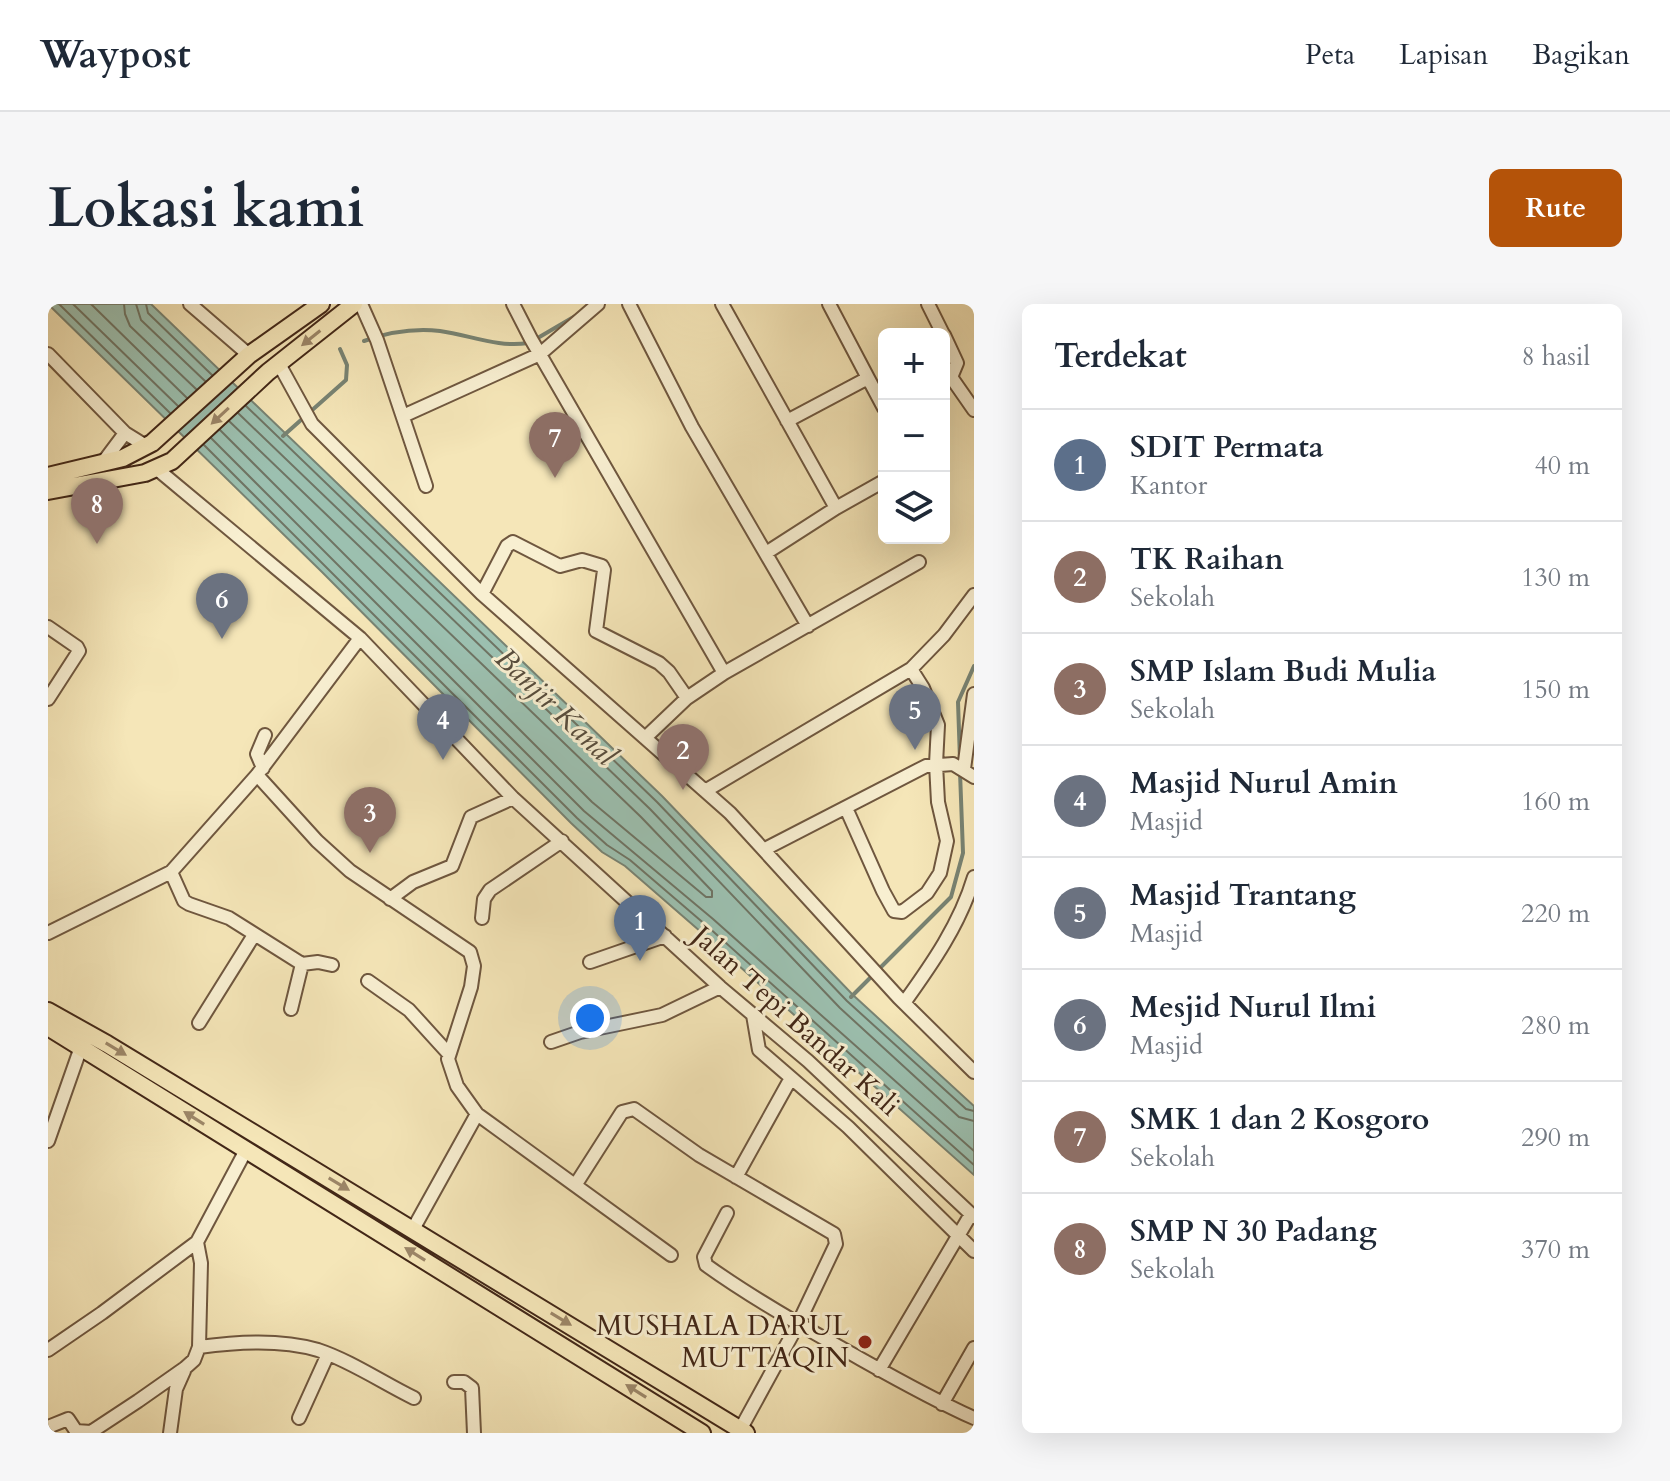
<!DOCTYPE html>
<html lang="id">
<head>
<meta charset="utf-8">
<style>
  body { margin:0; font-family:Cardo,serif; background:#f6f6f7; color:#1f2937 }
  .controls { position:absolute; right:24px; top:24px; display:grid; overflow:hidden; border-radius:12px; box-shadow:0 8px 32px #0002 }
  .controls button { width:72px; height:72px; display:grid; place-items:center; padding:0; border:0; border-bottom:2px solid #e0e1e3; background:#fff; color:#1f2937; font:40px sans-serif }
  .you { position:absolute; left:542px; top:714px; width:28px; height:28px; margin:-20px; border:6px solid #fff; border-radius:50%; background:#1a73e8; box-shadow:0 0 0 12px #1a73e833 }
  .badge { display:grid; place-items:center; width:52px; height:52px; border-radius:50%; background:#b45309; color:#fff; font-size:26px; font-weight:700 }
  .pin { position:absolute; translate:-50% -66px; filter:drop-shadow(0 2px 4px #0008) }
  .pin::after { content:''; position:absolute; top:42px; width:28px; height:24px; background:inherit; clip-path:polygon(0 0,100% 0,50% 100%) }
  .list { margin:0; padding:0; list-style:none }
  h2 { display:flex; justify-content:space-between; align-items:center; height:104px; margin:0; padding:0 32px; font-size:34px }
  h2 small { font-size:26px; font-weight:400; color:#747a83 }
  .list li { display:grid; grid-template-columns:52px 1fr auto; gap:24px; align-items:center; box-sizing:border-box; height:112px; padding:0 32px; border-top:2px solid #e0e1e3 }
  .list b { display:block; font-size:30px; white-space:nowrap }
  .list p { margin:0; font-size:26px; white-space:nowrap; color:#747a83 }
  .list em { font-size:26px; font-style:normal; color:#747a83 }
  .icon { flex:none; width:44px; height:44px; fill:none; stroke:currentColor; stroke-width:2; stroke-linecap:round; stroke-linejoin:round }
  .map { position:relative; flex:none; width:926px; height:1129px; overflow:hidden; border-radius:12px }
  header { display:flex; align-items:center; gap:48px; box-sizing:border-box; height:112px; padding:0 40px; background:#fff; border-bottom:2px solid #e0e1e3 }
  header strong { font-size:38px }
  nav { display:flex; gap:44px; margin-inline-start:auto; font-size:28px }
  .intro { display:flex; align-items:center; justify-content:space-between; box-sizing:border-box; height:192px; padding:0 48px }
  h1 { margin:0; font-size:56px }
  .button { padding:20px 36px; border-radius:12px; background:#b45309; color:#fff; font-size:28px; font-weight:700 }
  main { display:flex; gap:48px; padding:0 48px }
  aside { flex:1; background:#fff; border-radius:12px; box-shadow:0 8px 32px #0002 }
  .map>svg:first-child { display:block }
</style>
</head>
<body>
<header>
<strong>Waypost</strong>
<nav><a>Peta</a><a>Lapisan</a><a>Bagikan</a></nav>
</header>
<div class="intro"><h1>Lokasi kami</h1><a class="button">Rute</a></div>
<main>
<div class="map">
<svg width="926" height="1129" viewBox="0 0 926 1129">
  <rect width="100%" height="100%" fill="#f5e6b8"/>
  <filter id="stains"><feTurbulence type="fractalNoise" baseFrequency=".0025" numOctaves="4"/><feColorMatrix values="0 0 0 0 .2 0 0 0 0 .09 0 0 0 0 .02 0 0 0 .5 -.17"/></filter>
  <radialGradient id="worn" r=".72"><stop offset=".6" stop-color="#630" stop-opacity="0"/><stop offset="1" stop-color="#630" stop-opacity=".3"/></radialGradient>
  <path fill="#9cc0b0" stroke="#788373" stroke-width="2" d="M 0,0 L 103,0 L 614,492 L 805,691 L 926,802 L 926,871 L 653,628 L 577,562 L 554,548 L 523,519 L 274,268 Z"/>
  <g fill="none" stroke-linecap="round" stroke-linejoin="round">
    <path stroke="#6f7464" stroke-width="2" d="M 11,0 L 122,109
      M 25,0 L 130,102
      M 43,0 L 139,94
      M 76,0 L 77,10 L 82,22 L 148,85
      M 88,0 L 93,16 L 157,77
      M 98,0 L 100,9 L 164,71
      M 198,102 L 609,498 L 799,697 L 918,805 L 926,807
      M 190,109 L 602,505 L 792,704 L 911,813 L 926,817
      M 172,126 L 544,498 L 658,593 L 664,593 L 664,587 L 593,513 L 181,117
      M 163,134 L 536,507 L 665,615 L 926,847
      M 156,141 L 529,514 L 559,541 L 582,556 L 659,622 L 926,861"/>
    <path stroke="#788373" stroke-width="4" d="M 488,35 L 529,11
      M 316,37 C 341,28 365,24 392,27 C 422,31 450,44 480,39
      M 235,132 L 298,76 L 299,61 L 292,45
      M 912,456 L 910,398 L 926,362
      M 803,693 L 903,593 L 915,549 L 912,468"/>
    <defs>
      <path id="minor" d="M 142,0 L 201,51
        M 313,0 L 329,36 L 378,182
        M 465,0 L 483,35 L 676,369
        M 581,0 L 644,123 L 760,322
        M 674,0 L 788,204
        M 880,0 L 895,30
        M 896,31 L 909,59 L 904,71 L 896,78
        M 0,50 L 77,129 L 98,142
        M 231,60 L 264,120 L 434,290 L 682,509 L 851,694 L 926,768
        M 903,73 L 926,106
        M 820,74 L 836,104
        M 355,112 L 492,50 L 550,0
        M 739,117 L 820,74 L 781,0
        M 53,161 L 77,129
        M 109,165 L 312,334 L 465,494 L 672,683 L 760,757 L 926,913
        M 718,249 L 788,204 L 836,177
        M 434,290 L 459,242 L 465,238 L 512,262 L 534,256 L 554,262 L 556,266 L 548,327 L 611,359 L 621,368 L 639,394
        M 0,323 L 29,343 L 31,347 L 0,395
        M 597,434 L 639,394 L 676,369 L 871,258
        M 215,464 L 209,450 L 217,431
        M 916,465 L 926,390
        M 209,471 L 269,537 L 302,567 L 422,648 L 426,662 L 423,683 L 400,755 L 409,782 L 429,810 L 623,951
        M 657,487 L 863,365 L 896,331 L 926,291
        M 798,504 L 835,587 L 846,607 L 854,608 L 879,589 L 892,569 L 899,537 L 890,498 L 888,460 L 890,421 L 875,384 L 863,365
        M 717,545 L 878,462 L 905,460 L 926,473
        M 123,568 L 136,597 L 141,600 L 181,614 L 254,660 L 270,658 L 284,661
        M 342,595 L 365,578 L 404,562 L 423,513 L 465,494
        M 434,614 L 436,595 L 442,586 L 514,537
        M 0,629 L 123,568 L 209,471 L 312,334
        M 542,658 L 617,632
        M 320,677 L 361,706 L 400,749
        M 856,699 C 884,660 912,620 926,573
        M 243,705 L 254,660
        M 705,711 L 711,746 L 800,823 L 926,947
        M 151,719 L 206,631
        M 503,738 L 532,728 L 614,711 L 672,683
        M 0,837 L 33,743
        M 688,873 L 743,774
        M 528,880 L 574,808 L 586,805 L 651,851 L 786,930 L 788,940 L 750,1020 L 692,1126
        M 679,909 L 656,953 L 658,961 C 701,992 748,1019 795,1045 C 838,1069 881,1094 926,1114
        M 364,927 L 429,810
        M 151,1043 C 189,1038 232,1035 270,1046 C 303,1057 335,1079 366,1094
        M 0,1046 L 54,1009 L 149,938 L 198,846
        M 831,1066 L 923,910
        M 406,1078 L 416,1078 L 424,1084 L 426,1129
        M 894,1100 L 926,1044
        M 251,1114 L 280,1050
        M 0,1123 L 20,1115 L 28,1127 L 43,1128 L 90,1097 L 137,1064 L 146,1056 L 151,1043 L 153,959 L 149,938
        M 122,1129 L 128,1085 L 136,1067"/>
      <path id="major" d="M 0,172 L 75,154 L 104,139 L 201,51 L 273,0
        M 0,187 L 97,169 L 124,157 L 220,68 L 306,0
        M 0,707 L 59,740 L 698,1129
        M 0,723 L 654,1129"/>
    </defs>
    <use href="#minor" stroke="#6f573f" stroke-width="16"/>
    <use href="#major" stroke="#422717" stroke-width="20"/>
    <use href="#minor" stroke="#f8efd1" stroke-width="12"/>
    <use href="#major" stroke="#f5e6b8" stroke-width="16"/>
  </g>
  <defs><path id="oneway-solid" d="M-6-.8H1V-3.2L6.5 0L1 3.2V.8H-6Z" transform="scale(2)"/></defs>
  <g fill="#9c8668">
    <use href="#oneway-solid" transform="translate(263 34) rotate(141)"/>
    <use href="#oneway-solid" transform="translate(172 112) rotate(137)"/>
    <use href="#oneway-solid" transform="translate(68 745) rotate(31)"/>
    <use href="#oneway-solid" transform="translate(146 814) rotate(-148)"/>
    <use href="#oneway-solid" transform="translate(291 880) rotate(31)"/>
    <use href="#oneway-solid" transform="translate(367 950) rotate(-148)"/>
    <use href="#oneway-solid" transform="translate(513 1015) rotate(31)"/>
    <use href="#oneway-solid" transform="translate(588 1087) rotate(-148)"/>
  </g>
  <circle fill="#8f2418" stroke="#f8efd1" stroke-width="3" cx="817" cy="1038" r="8"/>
  <g text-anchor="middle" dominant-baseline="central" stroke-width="6" stroke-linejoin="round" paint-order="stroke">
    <g font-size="28" fill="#422717" stroke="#f8efd1">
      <text transform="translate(748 717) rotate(42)">Jalan Tepi Bandar Kali</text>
    </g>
    <g font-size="28" fill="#422717" stroke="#f8efd1" text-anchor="end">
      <text x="801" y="1022">MUSHALA DARUL<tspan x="801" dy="32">MUTTAQIN</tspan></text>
    </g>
    <g font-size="30" font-style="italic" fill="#584d3d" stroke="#f8efd1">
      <text transform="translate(508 403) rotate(44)">Banjir Kanal</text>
    </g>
  </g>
  <rect width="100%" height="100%" filter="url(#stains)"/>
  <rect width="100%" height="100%" fill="url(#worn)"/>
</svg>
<div class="controls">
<button>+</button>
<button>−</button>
<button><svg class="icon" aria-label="layers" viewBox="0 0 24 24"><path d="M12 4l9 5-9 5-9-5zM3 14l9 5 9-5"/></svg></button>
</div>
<div class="you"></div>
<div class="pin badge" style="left:592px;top:657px;background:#5c6f8a">1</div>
<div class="pin badge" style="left:635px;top:486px;background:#8d6e63">2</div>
<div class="pin badge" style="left:322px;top:549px;background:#8d6e63">3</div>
<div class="pin badge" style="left:395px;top:456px;background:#6b7280">4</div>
<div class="pin badge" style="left:867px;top:446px;background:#6b7280">5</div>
<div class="pin badge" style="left:174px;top:335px;background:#6b7280">6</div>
<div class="pin badge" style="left:507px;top:174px;background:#8d6e63">7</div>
<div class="pin badge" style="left:49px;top:240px;background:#8d6e63">8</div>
</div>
<aside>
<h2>Terdekat<small>8 hasil</small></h2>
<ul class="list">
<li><span class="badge" style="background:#5c6f8a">1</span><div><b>SDIT Permata</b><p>Kantor</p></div><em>40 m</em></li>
<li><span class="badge" style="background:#8d6e63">2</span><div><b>TK Raihan</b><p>Sekolah</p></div><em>130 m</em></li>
<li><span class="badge" style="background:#8d6e63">3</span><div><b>SMP Islam Budi Mulia</b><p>Sekolah</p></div><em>150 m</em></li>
<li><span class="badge" style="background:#6b7280">4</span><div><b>Masjid Nurul Amin</b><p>Masjid</p></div><em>160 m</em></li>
<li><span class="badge" style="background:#6b7280">5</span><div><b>Masjid Trantang</b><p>Masjid</p></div><em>220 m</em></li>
<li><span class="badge" style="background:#6b7280">6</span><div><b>Mesjid Nurul Ilmi</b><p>Masjid</p></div><em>280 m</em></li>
<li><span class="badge" style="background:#8d6e63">7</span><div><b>SMK 1 dan 2 Kosgoro</b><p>Sekolah</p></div><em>290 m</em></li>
<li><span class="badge" style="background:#8d6e63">8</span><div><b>SMP N 30 Padang</b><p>Sekolah</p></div><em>370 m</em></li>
</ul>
</aside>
</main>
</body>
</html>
